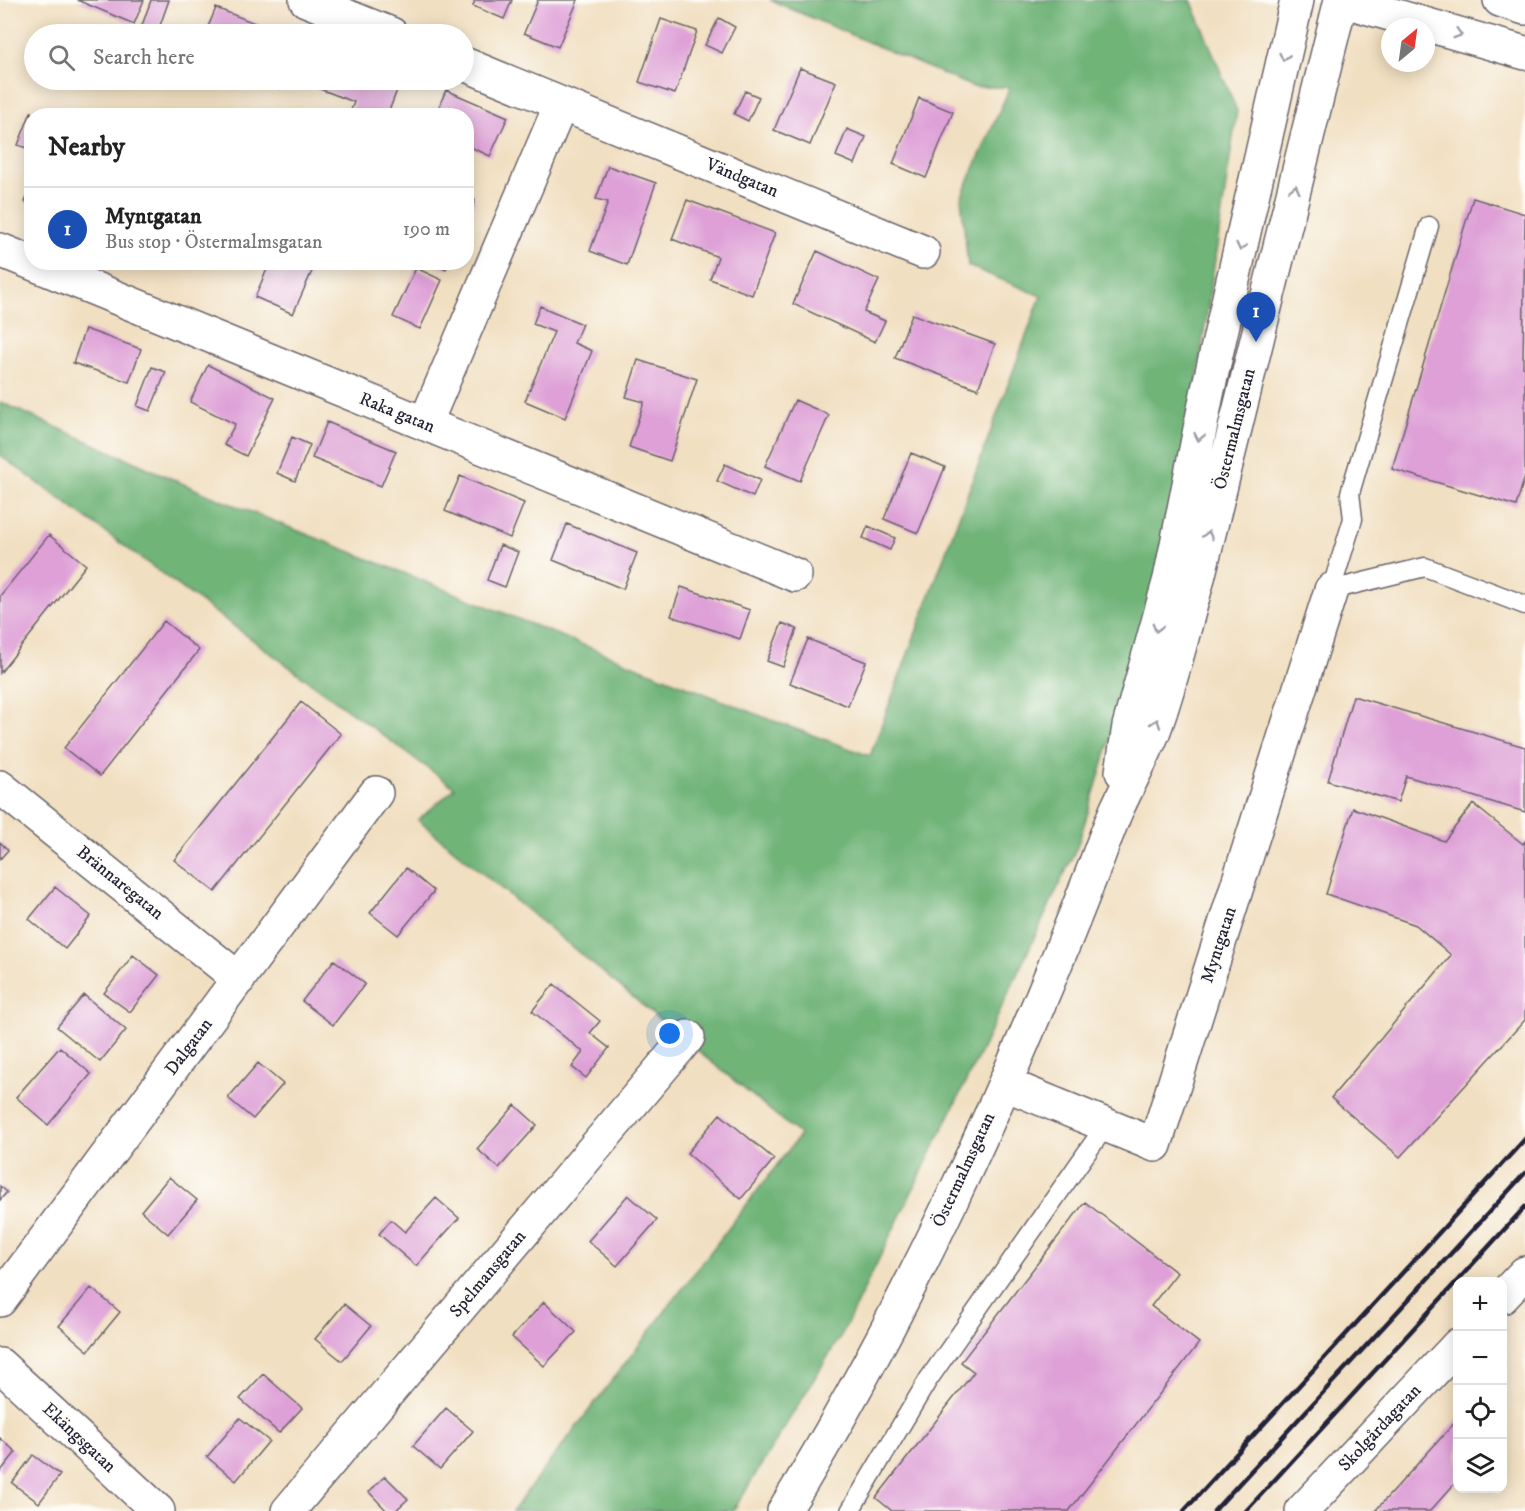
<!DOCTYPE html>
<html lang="en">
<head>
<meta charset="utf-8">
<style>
  body { margin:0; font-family:"IM FELL DW Pica",serif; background:#f2f2f2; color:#222 }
  .controls { position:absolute; right:18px; bottom:18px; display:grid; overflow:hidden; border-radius:12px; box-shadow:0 3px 15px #0003 }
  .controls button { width:54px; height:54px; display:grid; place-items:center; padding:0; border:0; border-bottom:2px solid #e0e0e0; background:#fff; color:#222; font:30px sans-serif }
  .compass { position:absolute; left:1381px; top:18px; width:54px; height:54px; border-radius:50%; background:#fff; box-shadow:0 3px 15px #0003; rotate:29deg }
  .you { position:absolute; left:670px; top:1034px; width:21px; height:21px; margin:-15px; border:4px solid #fff; border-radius:50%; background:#1a73e8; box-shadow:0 0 0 9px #1a73e833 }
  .badge { display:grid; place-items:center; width:39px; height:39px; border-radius:50%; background:#1f6fb2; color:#fff; font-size:20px; font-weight:700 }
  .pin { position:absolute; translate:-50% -50px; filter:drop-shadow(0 2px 3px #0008) }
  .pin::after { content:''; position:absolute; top:32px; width:21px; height:18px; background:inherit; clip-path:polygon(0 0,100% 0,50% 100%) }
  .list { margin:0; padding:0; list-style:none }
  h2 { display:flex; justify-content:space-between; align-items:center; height:78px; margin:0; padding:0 24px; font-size:26px }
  h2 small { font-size:20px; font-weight:400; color:#767676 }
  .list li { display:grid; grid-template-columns:39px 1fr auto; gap:18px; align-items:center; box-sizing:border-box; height:84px; padding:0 24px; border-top:2px solid #e0e0e0 }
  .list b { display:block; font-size:22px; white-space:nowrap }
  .list p { margin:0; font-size:20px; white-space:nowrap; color:#767676 }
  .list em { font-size:20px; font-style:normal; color:#767676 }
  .icon { flex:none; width:33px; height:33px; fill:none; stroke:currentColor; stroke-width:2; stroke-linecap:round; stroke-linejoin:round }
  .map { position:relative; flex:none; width:1525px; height:1511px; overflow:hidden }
  .search { position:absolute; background:#fff; box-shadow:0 3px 15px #0003; left:24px; top:24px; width:450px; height:66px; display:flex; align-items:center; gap:15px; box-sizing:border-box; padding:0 21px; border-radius:33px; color:#767676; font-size:22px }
  .panel { position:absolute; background:#fff; box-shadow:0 3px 15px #0003; left:24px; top:108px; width:450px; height:162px; border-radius:24px }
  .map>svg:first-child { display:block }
</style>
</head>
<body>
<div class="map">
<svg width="1525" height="1511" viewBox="0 0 1525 1511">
  <rect width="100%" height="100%" fill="#fdfcf7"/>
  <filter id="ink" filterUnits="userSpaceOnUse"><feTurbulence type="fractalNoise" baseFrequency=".0167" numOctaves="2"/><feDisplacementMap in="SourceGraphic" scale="12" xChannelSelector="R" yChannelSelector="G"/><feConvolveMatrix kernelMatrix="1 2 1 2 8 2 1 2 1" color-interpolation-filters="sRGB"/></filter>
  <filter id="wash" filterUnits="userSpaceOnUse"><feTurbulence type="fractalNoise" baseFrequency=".008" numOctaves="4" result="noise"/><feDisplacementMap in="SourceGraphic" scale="24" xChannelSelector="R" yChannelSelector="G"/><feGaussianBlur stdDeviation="1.35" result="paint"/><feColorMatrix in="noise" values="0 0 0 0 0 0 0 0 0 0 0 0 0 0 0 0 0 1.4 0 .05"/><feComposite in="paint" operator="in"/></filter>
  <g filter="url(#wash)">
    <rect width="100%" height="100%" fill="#f1dfc1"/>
    <path fill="#70b478" stroke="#496b5a" stroke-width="1.5" d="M 770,0 L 1191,0 L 1237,111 L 1195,394 L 1158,579 L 1101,770 L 1077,847 L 981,1051 L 843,1332 L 733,1511 L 512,1511 L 800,1135 L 418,820 L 455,788 L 0,455 L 0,402 L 206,494 L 771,720 L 870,756 L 1041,296 L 968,266 L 961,198 L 1010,87 L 973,87 Z"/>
    <g id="blocks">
      <path fill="#dea0d7" d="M 77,0 L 144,0 L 134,24 Z
        M 151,0 L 169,0 L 157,34 L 139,34 Z
        M 475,0 L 512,0 L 504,19 L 473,6 Z
        M 538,0 L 578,0 L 558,47 L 524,33 Z
        M 216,8 L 270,29 L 268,34 L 205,34 Z
        M 719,18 L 735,27 L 722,53 L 705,45 Z
        M 661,19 L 697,31 L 675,94 L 639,82 Z
        M 800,68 L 836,82 L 810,145 L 774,130 Z
        M 255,80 L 284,80 L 280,89 Z
        M 309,80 L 401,80 L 387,116 L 349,116 L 354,102 L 307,84 Z
        M 446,90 L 508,117 L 490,156 L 466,145 L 466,116 L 435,116 Z
        M 745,91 L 759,97 L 748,121 L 734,114 Z
        M 919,98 L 953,112 L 926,178 L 893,164 Z
        M 31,112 L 32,112 L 32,150 L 18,145 Z
        M 847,129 L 866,137 L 855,164 L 836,156 Z
        M 608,166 L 656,183 L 627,265 L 590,251 L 608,202 L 596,199 Z
        M 31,188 L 32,188 L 32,205 L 25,202 Z
        M 466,197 L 475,200 L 467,220 L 466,220 Z
        M 1473,198 L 1525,214 L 1523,367 L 1525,368 L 1525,476 L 1516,506 L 1392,469 Z
        M 687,200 L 775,233 L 752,295 L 710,279 L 718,257 L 672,239 Z
        M 817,251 L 879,280 L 864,312 L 885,321 L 875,342 L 793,304 Z
        M 270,262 L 316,262 L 293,314 L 255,297 Z
        M 432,262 L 449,262 L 446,269 Z
        M 416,268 L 442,280 L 420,329 L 393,317 Z
        M 540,306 L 582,324 L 574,343 L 592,351 L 565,418 L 525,401 L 554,332 L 533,324 Z
        M 912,314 L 995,344 L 978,389 L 895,358 Z
        M 85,329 L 141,349 L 129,382 L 73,363 Z
        M 638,360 L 697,379 L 670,461 L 629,447 L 644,402 L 626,397 Z
        M 208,365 L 275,398 L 246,456 L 224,445 L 235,424 L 190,402 Z
        M 152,367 L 166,372 L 150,411 L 137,406 Z
        M 795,400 L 829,415 L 800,481 L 765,466 Z
        M 327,422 L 396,451 L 381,486 L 312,458 Z
        M 292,437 L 310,445 L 295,481 L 277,473 Z
        M 911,453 L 945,467 L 918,533 L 884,519 Z
        M 725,464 L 760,480 L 753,497 L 717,481 Z
        M 460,476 L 524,503 L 510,538 L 445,511 Z
        M 567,524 L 637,553 L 623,589 L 553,560 Z
        M 868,526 L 895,538 L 890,550 L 863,538 Z
        M 49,535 L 86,565 L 0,673 L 0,596 Z
        M 500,545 L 518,552 L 505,587 L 487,580 Z
        M 681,587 L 750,610 L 740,639 L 671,616 Z
        M 164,621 L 199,650 L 100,776 L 64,748 Z
        M 782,623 L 797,629 L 783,667 L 767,661 Z
        M 808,639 L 866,662 L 848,706 L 790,683 Z
        M 1353,696 L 1525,747 L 1525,812 L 1406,776 L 1398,802 L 1328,781 Z
        M 301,702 L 341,734 L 215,892 L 174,860 Z
        M 1473,804 L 1523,844 L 1525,841 L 1525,1020 L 1400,1157 L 1331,1098 L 1451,955 L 1416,925 L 1326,894 L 1353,808 L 1444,841 Z
        M 0,842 L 8,850 L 0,859 Z
        M 406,868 L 434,891 L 398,935 L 370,913 Z
        M 55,887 L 91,916 L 65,949 L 29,919 Z
        M 133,955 L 159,975 L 130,1012 L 104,993 Z
        M 334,960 L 365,984 L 333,1025 L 302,1001 Z
        M 554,984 L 600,1021 L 590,1033 L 609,1048 L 586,1078 L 572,1067 L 583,1052 L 532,1011 Z
        M 84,995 L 126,1030 L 100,1062 L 57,1027 Z
        M 60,1047 L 91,1074 L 48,1125 L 16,1097 Z
        M 258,1063 L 283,1084 L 253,1119 L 228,1098 Z
        M 515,1105 L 537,1125 L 499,1168 L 477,1149 Z
        M 720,1114 L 774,1159 L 741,1199 L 687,1153 Z
        M 169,1177 L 197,1200 L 168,1234 L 141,1211 Z
        M 0,1186 L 7,1192 L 0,1200 Z
        M 628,1195 L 657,1220 L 617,1266 L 588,1241 Z
        M 436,1198 L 459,1218 L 416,1266 L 379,1234 L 391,1220 L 405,1232 Z
        M 1085,1202 L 1177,1273 L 1151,1306 L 1199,1343 L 1069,1511 L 892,1511 L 876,1498 L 974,1372 L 961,1362 Z
        M 91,1288 L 120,1312 L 88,1351 L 59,1326 Z
        M 544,1302 L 576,1332 L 544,1366 L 512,1337 Z
        M 344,1304 L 371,1326 L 342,1361 L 315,1339 Z
        M 263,1374 L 302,1408 L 279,1433 L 240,1399 Z
        M 446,1408 L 473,1431 L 440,1469 L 413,1446 Z
        M 240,1418 L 269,1441 L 236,1481 L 207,1457 Z
        M 1458,1419 L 1458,1480 L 1430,1511 L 1375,1511 Z
        M 0,1438 L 16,1452 L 0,1472 Z
        M 33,1455 L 60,1475 L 39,1503 L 12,1483 Z
        M 385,1476 L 408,1499 L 395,1511 L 387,1511 L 369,1492 Z"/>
    </g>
  </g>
  <g filter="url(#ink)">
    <use href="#blocks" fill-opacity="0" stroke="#6a646a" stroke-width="1.5"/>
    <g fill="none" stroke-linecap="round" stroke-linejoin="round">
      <defs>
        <path id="lane" d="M 1331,590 L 1353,519 L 1350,493 L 1429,226
          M 1331,590 L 1425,567 L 1525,605
          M 850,1511 L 928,1380 L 1106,1125"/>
        <path id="street" d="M 306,0 L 391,34
          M 464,64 L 923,252
          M 0,250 L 795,575
          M 425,424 L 561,104
          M 0,787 L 239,979
          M 1005,1084 L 1155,1145 L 1331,590
          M 1502,1297 L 1525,1273
          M 0,1300 L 376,793
          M 0,1365 L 158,1511
          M 288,1511 L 688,1037
          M 1302,1511 L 1458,1345"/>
        <path id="secondary" d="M 1500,0 L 1525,8
          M 1122,772 L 1129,726 L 1170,579 L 1207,394 L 1297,0
          M 784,1511 C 909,1308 1007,1090 1094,868 C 1101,849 1108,830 1116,811 C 1128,785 1142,759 1153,733 C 1171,685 1182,635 1196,586 L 1341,0 L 1525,53"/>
      </defs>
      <use href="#lane" stroke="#6a646a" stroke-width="21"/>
      <use href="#street" stroke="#6a646a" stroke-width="36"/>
      <use href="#secondary" stroke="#6a646a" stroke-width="36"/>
      <use href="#lane" stroke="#fff" stroke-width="18"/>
      <use href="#street" stroke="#fff" stroke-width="33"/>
      <use href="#secondary" stroke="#fff" stroke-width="33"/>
      <path stroke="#22223b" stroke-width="4.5" d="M 1184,1511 L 1525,1139
        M 1214,1511 L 1525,1173
        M 1246,1511 L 1525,1207"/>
    </g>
    <defs><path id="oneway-chevron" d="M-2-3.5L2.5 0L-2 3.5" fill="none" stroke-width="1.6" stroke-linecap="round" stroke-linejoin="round" transform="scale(1.5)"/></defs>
    <g stroke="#9c9ca7">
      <use href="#oneway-chevron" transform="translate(1458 34) rotate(16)"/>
      <use href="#oneway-chevron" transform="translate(1284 57) rotate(103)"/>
      <use href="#oneway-chevron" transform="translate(1295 189) rotate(-76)"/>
      <use href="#oneway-chevron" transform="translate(1241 247) rotate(103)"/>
      <use href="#oneway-chevron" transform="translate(1199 437) rotate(101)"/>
      <use href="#oneway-chevron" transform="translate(1208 535) rotate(-76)"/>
      <use href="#oneway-chevron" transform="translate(1157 628) rotate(105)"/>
      <use href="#oneway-chevron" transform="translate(1156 723) rotate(-71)"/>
    </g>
  </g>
  <g text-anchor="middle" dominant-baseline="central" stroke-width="4.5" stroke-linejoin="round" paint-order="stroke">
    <g font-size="18" fill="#22223b" stroke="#fdfcf7">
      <text transform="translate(742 178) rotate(22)">Vändgatan</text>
      <text transform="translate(397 413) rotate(22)">Raka gatan</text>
      <text transform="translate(1235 429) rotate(-76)">Östermalmsgatan</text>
      <text transform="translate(120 883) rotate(39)">Brännaregatan</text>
      <text transform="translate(1219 945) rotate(-72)">Myntgatan</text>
      <text transform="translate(189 1047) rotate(-53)">Dalgatan</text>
      <text transform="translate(964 1170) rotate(-65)">Östermalmsgatan</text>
      <text transform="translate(488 1274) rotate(-50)">Spelmansgatan</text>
      <text transform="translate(1380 1428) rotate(-47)">Skolgårdagatan</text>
      <text transform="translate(79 1438) rotate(43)">Ekängsgatan</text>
    </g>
  </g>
</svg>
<div class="controls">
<button>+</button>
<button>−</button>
<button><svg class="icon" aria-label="locate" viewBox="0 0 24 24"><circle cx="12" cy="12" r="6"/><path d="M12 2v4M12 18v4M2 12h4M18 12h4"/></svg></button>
<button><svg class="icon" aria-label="layers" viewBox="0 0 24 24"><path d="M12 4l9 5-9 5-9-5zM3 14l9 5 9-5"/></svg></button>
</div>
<svg class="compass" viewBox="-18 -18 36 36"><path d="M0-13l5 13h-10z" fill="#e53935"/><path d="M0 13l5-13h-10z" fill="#767676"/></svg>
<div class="you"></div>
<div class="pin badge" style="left:1256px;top:342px;background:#1a4fb4">1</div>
<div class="search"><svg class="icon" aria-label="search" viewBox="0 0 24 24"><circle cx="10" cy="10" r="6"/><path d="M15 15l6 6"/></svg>Search here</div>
<section class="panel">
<h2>Nearby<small></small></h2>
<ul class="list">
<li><span class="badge" style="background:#1a4fb4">1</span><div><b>Myntgatan</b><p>Bus stop · Östermalmsgatan</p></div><em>190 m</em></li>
</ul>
</section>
</div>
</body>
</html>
